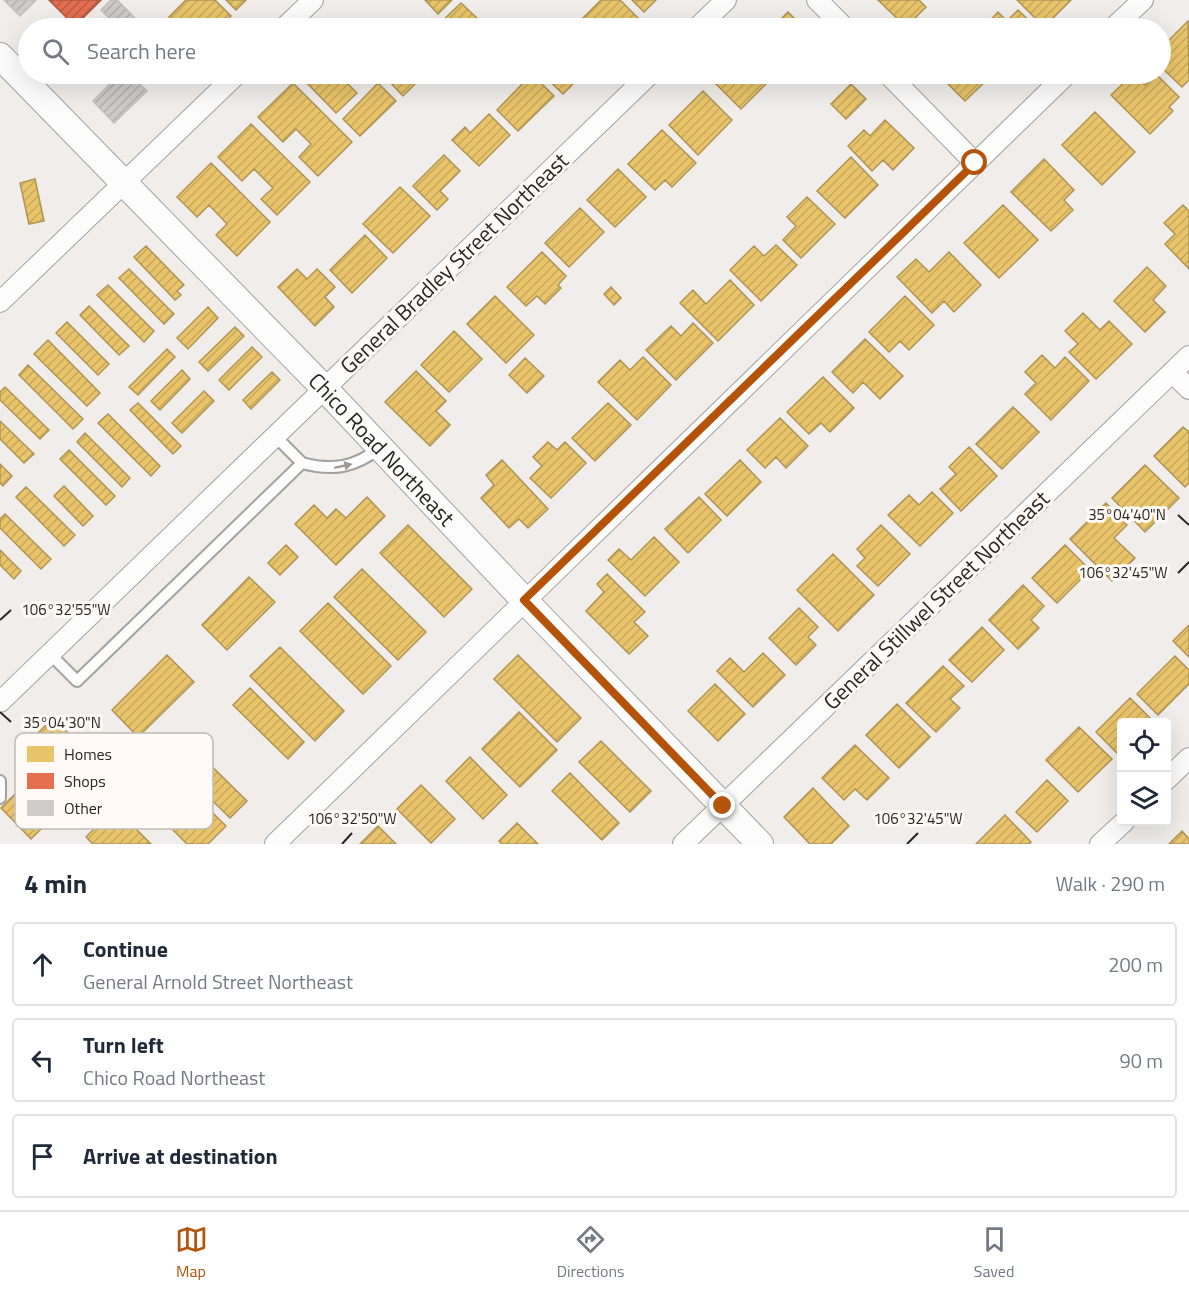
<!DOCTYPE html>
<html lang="en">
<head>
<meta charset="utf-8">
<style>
  body { margin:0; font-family:"Titillium Web",sans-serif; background:#f2f2f3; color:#1f2937 }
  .controls { position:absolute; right:18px; bottom:18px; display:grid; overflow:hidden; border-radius:6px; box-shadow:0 6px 24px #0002 }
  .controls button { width:54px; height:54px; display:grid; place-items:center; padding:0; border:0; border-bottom:2px solid #e0e1e3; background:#fff; color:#1f2937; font:30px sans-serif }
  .stop { position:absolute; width:18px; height:18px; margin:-14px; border:4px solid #b45309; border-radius:50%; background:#fff }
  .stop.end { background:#b45309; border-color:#fff; box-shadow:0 2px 6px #0008 }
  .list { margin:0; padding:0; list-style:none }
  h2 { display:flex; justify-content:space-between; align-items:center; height:78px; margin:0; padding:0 24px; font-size:26px }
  h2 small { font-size:20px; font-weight:400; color:#747a83 }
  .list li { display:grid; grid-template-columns:39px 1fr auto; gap:18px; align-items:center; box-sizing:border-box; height:84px; margin:0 12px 12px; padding:0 12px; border:2px solid #e0e1e3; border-radius:6px }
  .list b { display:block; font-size:22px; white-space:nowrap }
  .list p { margin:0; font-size:20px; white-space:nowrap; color:#747a83 }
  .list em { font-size:20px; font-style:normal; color:#747a83 }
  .icon { flex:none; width:33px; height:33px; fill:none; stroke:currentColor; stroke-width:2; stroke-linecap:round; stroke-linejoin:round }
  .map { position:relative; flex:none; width:1189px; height:844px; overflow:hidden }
  .search { position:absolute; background:#fff; box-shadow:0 6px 24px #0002; left:18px; right:18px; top:18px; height:66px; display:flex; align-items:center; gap:15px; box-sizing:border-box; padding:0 21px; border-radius:33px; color:#747a83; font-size:22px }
  .sheet { height:366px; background:#fff }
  nav { display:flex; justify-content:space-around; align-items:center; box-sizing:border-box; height:84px; border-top:2px solid #e0e1e3; background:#fff; font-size:16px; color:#747a83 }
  nav a { display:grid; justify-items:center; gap:3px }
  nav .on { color:#b45309 }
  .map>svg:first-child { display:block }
</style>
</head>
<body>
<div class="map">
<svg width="1189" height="844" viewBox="0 0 1189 844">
  <defs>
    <pattern id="homes-hatch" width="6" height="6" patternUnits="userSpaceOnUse" patternTransform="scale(1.5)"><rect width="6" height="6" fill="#e9c46a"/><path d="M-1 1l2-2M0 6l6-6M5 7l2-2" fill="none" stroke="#c8a85c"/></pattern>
    <pattern id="shops-hatch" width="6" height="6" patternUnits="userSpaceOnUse" patternTransform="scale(1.5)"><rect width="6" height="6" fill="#e76f51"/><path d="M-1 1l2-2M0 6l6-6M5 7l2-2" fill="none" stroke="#bb5b43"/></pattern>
    <pattern id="building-hatch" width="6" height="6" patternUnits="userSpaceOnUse" patternTransform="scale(1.5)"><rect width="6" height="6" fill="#cecbc9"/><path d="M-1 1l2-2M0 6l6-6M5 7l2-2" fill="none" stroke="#b1aeac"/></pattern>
  </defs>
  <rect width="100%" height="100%" fill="#f0edea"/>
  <path fill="url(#homes-hatch)" stroke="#af9455" stroke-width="1.5" d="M 186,0 L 215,0 L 231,16 L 218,28 L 181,28 L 169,17 Z
    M 226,0 L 246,0 L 236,10 Z
    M 425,0 L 452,0 L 438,14 Z
    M 601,0 L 620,0 L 638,18 L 627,28 L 577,28 L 575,26 Z
    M 632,0 L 656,0 L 644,12 Z
    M 878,0 L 919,0 L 926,7 L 906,27 Z
    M 1017,0 L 1071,0 L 1044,27 Z
    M 461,3 L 479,20 L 470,28 L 435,28 Z
    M 1018,10 L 1037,28 L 990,28 L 986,25 L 998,12 L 1007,21 Z
    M 788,12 L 804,28 L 772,28 Z
    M 1188,21 L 1189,80 L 1182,87 L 1160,66 L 1160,49 Z
    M 313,74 L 338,74 L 357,93 L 336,113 L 305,81 Z
    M 390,74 L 425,74 L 403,96 L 386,78 Z
    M 532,74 L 554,96 L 518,131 L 497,110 Z
    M 542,74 L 583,74 L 563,94 Z
    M 727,74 L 767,74 L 772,78 L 741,109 L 716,84 Z
    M 938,74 L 993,74 L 965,101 Z
    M 1133,74 L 1145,85 L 1156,74 L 1179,97 L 1169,107 L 1173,111 L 1150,134 L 1111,95 Z
    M 293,83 L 352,142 L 318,176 L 299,157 L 311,144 L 296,129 L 283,142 L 258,117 Z
    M 378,83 L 396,101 L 360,136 L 343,119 Z
    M 851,84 L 866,99 L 846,119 L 831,104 Z
    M 703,91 L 732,120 L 698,155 L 669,125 Z
    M 1095,112 L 1135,152 L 1102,185 L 1062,145 Z
    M 489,114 L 510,135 L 479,166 L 452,140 L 465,127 L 470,133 Z
    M 885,120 L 914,148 L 893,170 L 883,160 L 872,171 L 848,146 L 864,130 L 870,136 Z
    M 251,124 L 310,182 L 277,215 L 261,199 L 273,188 L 254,169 L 242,181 L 218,157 Z
    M 662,130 L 696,163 L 672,187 L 665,180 L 655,190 L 628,164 Z
    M 444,155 L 460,171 L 440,191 L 448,199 L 437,210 L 413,186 Z
    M 851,157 L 878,185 L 845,218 L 817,191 Z
    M 1044,159 L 1074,190 L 1064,200 L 1073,210 L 1051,231 L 1011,192 Z
    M 211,163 L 270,222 L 237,256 L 216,235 L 227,224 L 209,205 L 197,217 L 177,197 Z
    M 618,169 L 646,197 L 615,227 L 587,200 Z
    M 35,179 L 44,221 L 29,224 L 20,183 Z
    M 400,187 L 430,216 L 393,253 L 363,224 Z
    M 807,197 L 835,224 L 801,258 L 783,240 L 796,226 L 787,217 Z
    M 1003,205 L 1038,240 L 999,278 L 964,243 Z
    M 1183,205 L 1189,211 L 1189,269 L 1165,244 L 1175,234 L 1164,223 Z
    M 580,208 L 604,232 L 569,267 L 545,243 Z
    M 365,235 L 387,258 L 352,293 L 330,270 Z
    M 776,245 L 797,265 L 761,301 L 730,270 L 754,246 L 764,256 Z
    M 146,246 L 184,285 L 177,291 L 181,295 L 175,300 L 134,257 Z
    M 542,252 L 566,276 L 558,285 L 561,288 L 545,304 L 537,296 L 526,306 L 507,287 Z
    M 949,252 L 981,285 L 954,312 L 944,301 L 932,313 L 897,277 L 916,259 L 929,272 Z
    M 1147,267 L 1166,286 L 1153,300 L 1165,312 L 1145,332 L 1114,301 Z
    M 129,269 L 174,314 L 164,324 L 119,278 Z
    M 297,269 L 307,279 L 317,269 L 335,287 L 325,297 L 334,307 L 315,326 L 278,287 Z
    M 730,280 L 754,305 L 718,341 L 680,303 L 693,290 L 706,304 Z
    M 108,285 L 154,331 L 144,342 L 97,295 Z
    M 611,287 L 621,298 L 614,305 L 604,294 Z
    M 495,296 L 534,335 L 506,363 L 467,324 Z
    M 905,296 L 934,325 L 909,350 L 900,341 L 889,352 L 869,332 Z
    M 89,306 L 129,346 L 119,355 L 80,315 Z
    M 208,307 L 218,318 L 188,349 L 177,338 Z
    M 1083,313 L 1100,330 L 1109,321 L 1132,344 L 1096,379 L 1069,352 L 1078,344 L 1065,331 Z
    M 67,322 L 109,364 L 98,375 L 56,333 Z
    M 693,323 L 713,343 L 676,380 L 646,350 L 671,326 L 681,336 Z
    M 235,327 L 244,336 L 208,371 L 199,362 Z
    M 454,331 L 482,359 L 449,392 L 421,365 Z
    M 865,339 L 903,376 L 880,399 L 863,382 L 853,393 L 832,372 Z
    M 48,340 L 100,393 L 87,406 L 34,354 Z
    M 252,347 L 262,357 L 229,390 L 219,380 Z
    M 167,349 L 175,357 L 138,395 L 129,387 Z
    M 1042,355 L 1055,368 L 1065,357 L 1089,381 L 1051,420 L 1025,394 L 1036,383 L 1025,372 Z
    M 643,357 L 671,385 L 637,420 L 598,382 L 620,360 L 630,370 Z
    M 525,358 L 544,376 L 527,393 L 509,375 Z
    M 28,365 L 83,419 L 73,429 L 19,375 Z
    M 182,370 L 190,379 L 160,410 L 151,401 Z
    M 416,371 L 446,401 L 436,411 L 450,425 L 430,446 L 385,402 Z
    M 272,372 L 280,380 L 251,409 L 243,400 Z
    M 823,377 L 854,408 L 830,432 L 821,423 L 809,434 L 787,412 Z
    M 5,387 L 49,430 L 40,439 L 0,400 L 0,392 Z
    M 204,391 L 214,401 L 182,433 L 172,423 Z
    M 138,403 L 181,446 L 173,454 L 130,410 Z
    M 608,403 L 631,425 L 595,461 L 572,438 Z
    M 1013,407 L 1039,432 L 1002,469 L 976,444 Z
    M 108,414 L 160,466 L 151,476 L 98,423 Z
    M 780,418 L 808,446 L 786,468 L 776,457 L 765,468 L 747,450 Z
    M 0,421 L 34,454 L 24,463 L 0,439 Z
    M 1183,427 L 1189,432 L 1189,483 L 1185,487 L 1154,456 Z
    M 85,433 L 130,478 L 122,487 L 77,442 Z
    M 548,442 L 557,450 L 565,442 L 586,463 L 551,498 L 530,478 L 542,466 L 533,457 Z
    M 969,447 L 997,476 L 961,511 L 940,489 L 956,474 L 949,467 Z
    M 69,450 L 115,496 L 106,505 L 60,459 Z
    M 502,460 L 548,509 L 528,528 L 519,519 L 509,528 L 481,498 L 494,485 L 486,475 Z
    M 740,460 L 761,482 L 727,516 L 705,494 Z
    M 0,464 L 12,476 L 3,486 L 0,483 Z
    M 1145,465 L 1179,498 L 1145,532 L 1112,498 Z
    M 64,486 L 93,516 L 83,526 L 54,496 Z
    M 26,487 L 75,535 L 64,546 L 16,497 Z
    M 932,492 L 953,513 L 920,546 L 888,515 L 909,495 L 919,505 Z
    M 367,497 L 385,516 L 336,565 L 295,524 L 314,505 L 327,518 L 336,509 L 346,518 Z
    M 699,497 L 721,520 L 688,553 L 665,529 Z
    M 1106,503 L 1127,525 L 1114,538 L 1135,558 L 1112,581 L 1070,539 Z
    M 5,514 L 51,559 L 41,569 L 0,528 L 0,519 Z
    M 408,525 L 472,589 L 444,617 L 380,553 Z
    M 881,525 L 910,554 L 878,586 L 857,566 L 865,558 L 857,549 Z
    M 654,537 L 679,562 L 645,596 L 608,560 L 619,549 L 631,560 Z
    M 286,545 L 298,557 L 280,575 L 268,563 Z
    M 1065,545 L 1090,570 L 1057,603 L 1032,578 Z
    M 0,550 L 21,571 L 14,579 L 0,565 Z
    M 833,554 L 874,595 L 838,631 L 797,590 Z
    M 362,569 L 426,632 L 398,660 L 334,597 Z
    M 607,574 L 645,612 L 634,622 L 648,636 L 629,654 L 586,611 L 604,592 L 597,584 Z
    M 249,577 L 275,602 L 227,650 L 202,625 Z
    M 1023,585 L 1044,606 L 1031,620 L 1039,628 L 1018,649 L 989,620 Z
    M 328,603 L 391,666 L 363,694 L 300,631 Z
    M 799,608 L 818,627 L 808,637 L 816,645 L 796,665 L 769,638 Z
    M 1189,625 L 1189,657 L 1173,641 Z
    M 982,627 L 1004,650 L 972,682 L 949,660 Z
    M 280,647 L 344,711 L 315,741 L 250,676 Z
    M 763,653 L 785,675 L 753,707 L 717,671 L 730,658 L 744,672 Z
    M 167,655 L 194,682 L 138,737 L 112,710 Z
    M 518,655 L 581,718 L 557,742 L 494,679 Z
    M 1175,656 L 1189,670 L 1189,684 L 1158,715 L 1137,694 Z
    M 943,666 L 964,686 L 950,699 L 960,708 L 936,732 L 906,703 Z
    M 715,684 L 745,714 L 718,741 L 688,711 Z
    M 250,688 L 304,742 L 288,759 L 233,705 Z
    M 1130,698 L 1154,722 L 1122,722 L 1122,755 L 1120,756 L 1096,732 Z
    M 897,704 L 930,737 L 899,768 L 866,735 Z
    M 519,712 L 557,750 L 520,787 L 482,749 Z
    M 53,718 L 107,772 L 78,800 L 25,746 Z
    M 1079,727 L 1112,759 L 1078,792 L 1046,760 Z
    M 601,741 L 651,791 L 630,812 L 579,762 Z
    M 188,743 L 247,801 L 230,818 L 171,760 Z
    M 855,745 L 889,778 L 867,800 L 855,789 L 844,800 L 822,778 Z
    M 470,757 L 507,795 L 483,819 L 446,781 Z
    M 162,763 L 226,826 L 208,844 L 187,844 L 134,791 Z
    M 570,773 L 619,823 L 602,840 L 552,791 Z
    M 1047,780 L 1068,801 L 1037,832 L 1016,812 Z
    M 27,782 L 57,813 L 31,839 L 1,808 Z
    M 421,785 L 455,819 L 431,843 L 397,809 Z
    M 813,788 L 849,826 L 831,844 L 810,844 L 784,817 Z
    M 115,808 L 151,844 L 93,844 L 86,837 Z
    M 1005,815 L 1031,842 L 1029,844 L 976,844 Z
    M 517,823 L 538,844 L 502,844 L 499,841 Z
    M 378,826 L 396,844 L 360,844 Z
    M 1182,831 L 1189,839 L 1189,844 L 1169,844 Z"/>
  <path fill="url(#shops-hatch)" stroke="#ae5943" stroke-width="1.5" d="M 49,0 L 101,0 L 75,26 Z"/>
  <path fill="url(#building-hatch)" stroke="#c2bfbc" stroke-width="1.5" d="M 4,0 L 36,0 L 20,16 Z
    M 111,0 L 117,0 L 135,18 L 124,28 L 119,28 L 101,10 Z
    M 120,74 L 129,74 L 147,91 L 114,123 L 93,101 Z"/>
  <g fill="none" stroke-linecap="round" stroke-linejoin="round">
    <defs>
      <path id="service" d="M 302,463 C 332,471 355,468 379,448
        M 50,654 L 77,681 L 302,463 L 275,436
        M 0,781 L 0,798"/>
      <path id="minor" d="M 817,0 L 845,28
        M 284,28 L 313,0
        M 697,28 L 726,0
        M 1113,28 L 1143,0
        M 888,74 L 975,163
        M 0,302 L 237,74
        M 1172,372 L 1189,389
        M 0,702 L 650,74
        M 1166,780 L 1189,758
        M 275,844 L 1067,74
        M 683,844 L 1189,356
        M 1100,844 L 1124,822"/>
      <g id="tertiary">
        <path id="s1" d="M 0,56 L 324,388 L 524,600 L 760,844"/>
      </g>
    </defs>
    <use href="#service" stroke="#a4a29f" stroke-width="14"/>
    <use href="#minor" stroke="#a4a29f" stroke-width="22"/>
    <use href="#tertiary" stroke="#a4a29f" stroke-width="28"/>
    <use href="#service" stroke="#fdfcfc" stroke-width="10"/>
    <use href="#minor" stroke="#fdfcfc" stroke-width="20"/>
    <use href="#tertiary" stroke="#fdfcfc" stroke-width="26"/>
  </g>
  <defs><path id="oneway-solid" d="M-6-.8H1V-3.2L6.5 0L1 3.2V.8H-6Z" transform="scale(1.5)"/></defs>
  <use fill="#9d9b9a" href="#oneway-solid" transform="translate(343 466) rotate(-12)"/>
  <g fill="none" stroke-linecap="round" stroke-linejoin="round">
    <path stroke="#b45309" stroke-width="8" d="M 723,806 L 524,600 L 975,163"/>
  </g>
  <path fill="none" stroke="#282523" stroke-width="2" d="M 1178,515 L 1189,525M 1178,573 L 1189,562M 0,620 L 11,610M 0,712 L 11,722M 342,844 L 352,833M 907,844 L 918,833"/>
  <g text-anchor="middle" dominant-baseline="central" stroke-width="6" stroke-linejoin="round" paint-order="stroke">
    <g font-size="22" fill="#282523" stroke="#fffaf6">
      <text transform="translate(454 263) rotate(-44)">General Bradley Street Northeast</text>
      <text stroke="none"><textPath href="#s1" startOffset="548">Chico Road Northeast</textPath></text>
      <text transform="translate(936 600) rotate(-44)">General Stillwel Street Northeast</text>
    </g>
  </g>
  <rect x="15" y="733" width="198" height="96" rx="9" fill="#fffaf6" stroke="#bebab7" stroke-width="1.5"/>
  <rect x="27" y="746" width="27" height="16" fill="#e9c46a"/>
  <rect x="27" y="773" width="27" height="16" fill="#e76f51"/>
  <rect x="27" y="800" width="27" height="16" fill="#cecbc9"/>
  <g font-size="16" fill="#282523">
    <text x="64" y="760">Homes</text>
    <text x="64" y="787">Shops</text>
    <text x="64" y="814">Other</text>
  </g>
  <g font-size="15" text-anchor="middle" fill="#282523" stroke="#fffaf6" stroke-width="6" stroke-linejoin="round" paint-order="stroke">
    <text x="1127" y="520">35°04'40"N</text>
    <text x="1123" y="578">106°32'45"W</text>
    <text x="66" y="615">106°32'55"W</text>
    <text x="62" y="728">35°04'30"N</text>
    <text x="352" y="824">106°32'50"W</text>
    <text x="918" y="824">106°32'45"W</text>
  </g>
</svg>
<div class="controls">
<button><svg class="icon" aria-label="locate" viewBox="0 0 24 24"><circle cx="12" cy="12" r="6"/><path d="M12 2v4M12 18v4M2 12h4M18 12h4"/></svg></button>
<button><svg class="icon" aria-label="layers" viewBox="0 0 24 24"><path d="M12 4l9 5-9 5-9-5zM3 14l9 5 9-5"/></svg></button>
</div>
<div class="stop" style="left:975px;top:163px"></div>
<div class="stop end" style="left:723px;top:806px"></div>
<div class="search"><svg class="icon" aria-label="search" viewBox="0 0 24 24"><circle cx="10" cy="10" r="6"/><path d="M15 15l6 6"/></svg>Search here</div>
</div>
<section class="sheet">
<h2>4 min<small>Walk · 290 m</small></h2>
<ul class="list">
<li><svg class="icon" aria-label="ahead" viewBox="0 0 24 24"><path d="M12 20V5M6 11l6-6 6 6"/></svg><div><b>Continue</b><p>General Arnold Street Northeast</p></div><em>200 m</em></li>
<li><svg class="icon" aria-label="left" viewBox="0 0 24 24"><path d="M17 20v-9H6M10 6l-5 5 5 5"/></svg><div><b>Turn left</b><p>Chico Road Northeast</p></div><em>90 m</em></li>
<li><svg class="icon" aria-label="arrive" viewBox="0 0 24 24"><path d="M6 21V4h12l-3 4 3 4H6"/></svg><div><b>Arrive at destination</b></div></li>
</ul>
</section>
<nav>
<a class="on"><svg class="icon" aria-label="map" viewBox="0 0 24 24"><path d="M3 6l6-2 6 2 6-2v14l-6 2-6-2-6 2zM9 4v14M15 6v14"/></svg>Map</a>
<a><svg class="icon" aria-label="directions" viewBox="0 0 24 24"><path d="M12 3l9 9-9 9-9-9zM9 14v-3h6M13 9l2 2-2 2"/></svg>Directions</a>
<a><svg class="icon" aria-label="saved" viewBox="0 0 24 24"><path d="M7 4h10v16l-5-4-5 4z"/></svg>Saved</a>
</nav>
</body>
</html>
